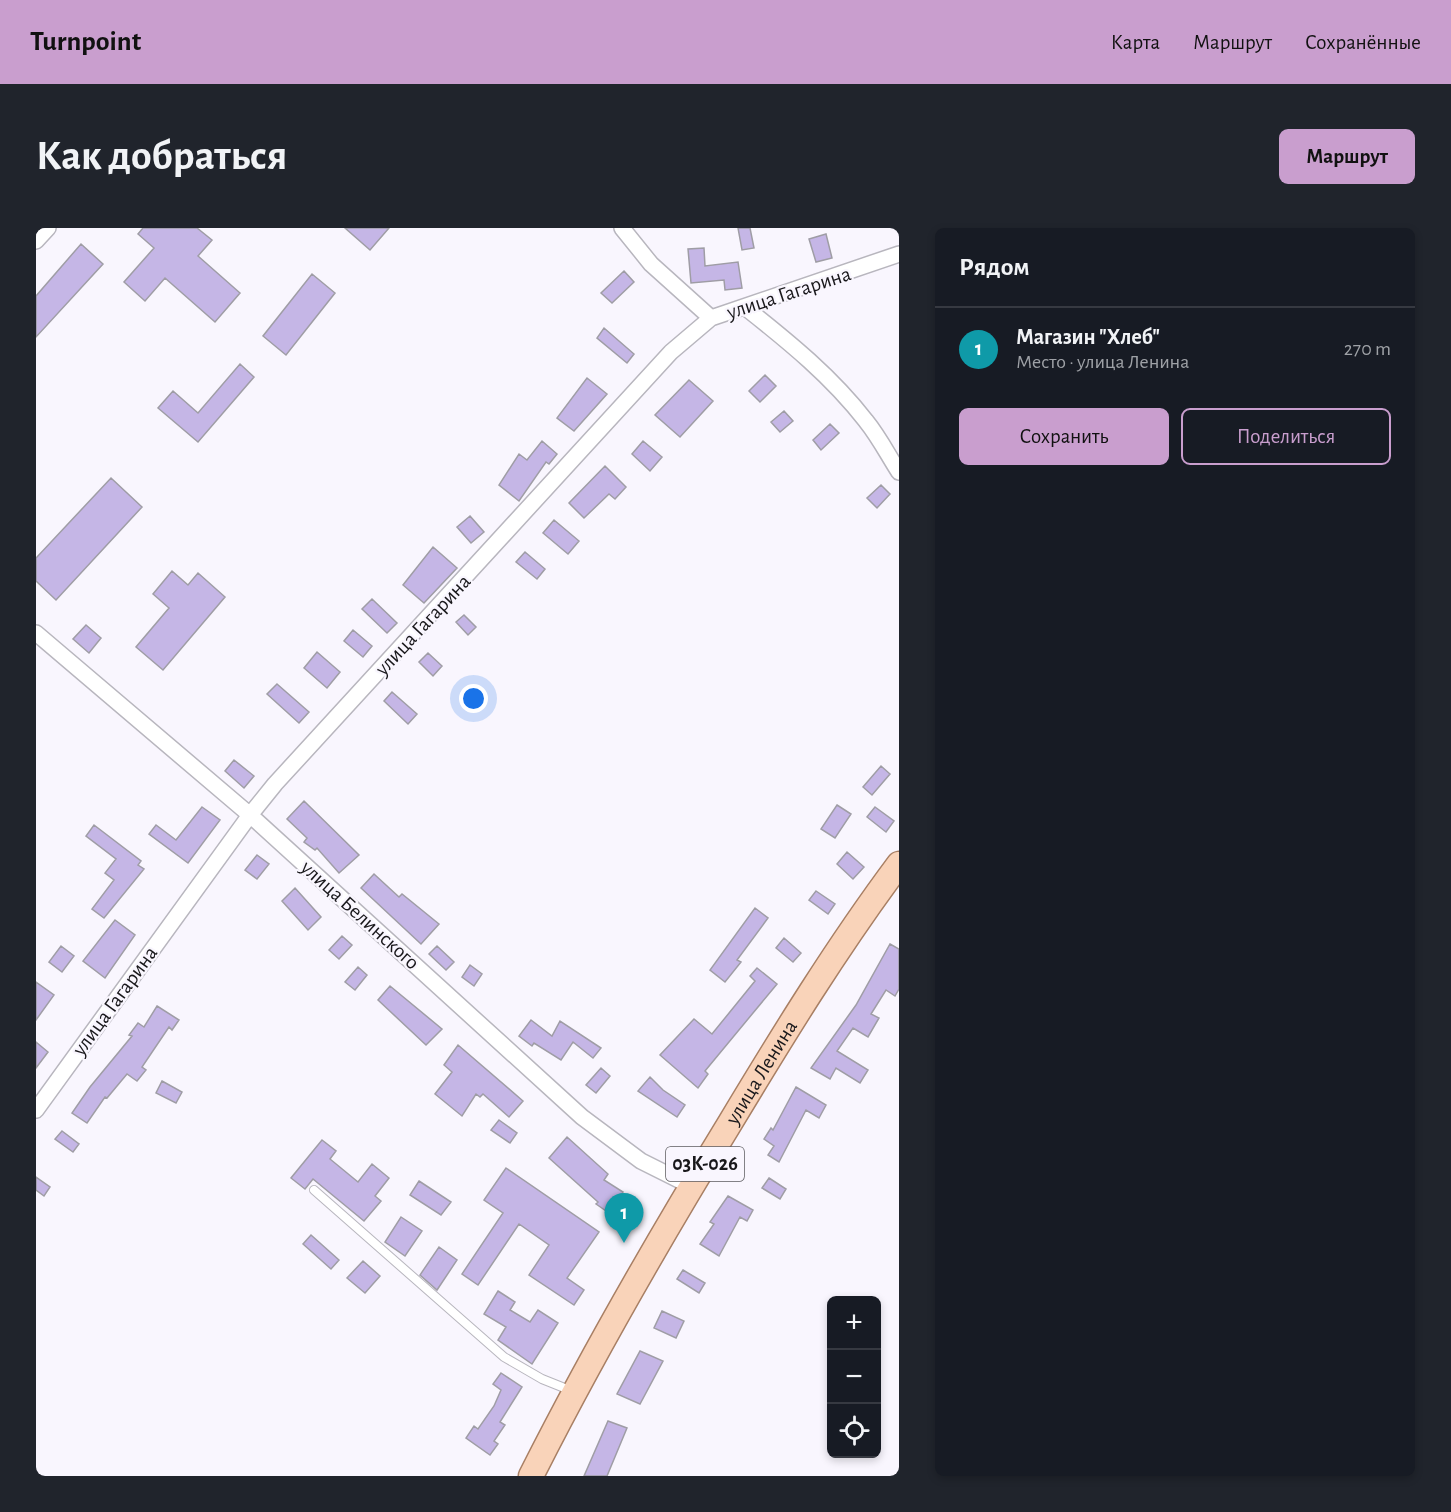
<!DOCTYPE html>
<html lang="ru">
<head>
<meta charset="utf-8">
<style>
  body { margin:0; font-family:"Alegreya Sans",sans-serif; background:#20242c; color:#f1f3f6 }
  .controls { position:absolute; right:18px; bottom:18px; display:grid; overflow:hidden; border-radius:9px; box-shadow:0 3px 9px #0003 }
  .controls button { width:54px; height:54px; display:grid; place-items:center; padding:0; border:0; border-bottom:2px solid #363941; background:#171b24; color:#f1f3f6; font:30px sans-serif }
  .you { position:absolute; left:438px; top:471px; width:21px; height:21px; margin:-15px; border:4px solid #fff; border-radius:50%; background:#1a73e8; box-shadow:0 0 0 9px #1a73e833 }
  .badge { display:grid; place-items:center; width:39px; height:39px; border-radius:50%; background:#c99ece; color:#fff; font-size:20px; font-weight:700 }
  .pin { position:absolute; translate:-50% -50px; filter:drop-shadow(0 2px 3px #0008) }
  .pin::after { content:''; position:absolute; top:32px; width:21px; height:18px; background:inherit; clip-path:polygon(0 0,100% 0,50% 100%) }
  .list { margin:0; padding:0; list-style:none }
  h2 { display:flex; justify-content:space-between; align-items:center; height:78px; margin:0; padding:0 24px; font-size:26px }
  h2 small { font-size:20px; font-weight:400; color:#9ea1a6 }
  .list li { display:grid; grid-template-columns:39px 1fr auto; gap:18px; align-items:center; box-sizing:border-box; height:84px; padding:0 24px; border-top:2px solid #363941 }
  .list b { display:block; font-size:22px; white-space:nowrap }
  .list p { margin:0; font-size:20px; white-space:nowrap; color:#9ea1a6 }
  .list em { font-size:20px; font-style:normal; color:#9ea1a6 }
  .actions { display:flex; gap:12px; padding:18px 24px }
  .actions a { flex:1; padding:14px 0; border:2px solid #c99ece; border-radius:9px; text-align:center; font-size:21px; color:#c99ece }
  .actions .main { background:#c99ece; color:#111 }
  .icon { flex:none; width:33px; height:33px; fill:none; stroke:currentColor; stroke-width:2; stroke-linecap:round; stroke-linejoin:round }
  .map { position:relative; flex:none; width:863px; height:1248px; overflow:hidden; border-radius:9px }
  header { display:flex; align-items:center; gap:36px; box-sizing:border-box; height:84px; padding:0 30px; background:#c99ece; color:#111 }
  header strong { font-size:28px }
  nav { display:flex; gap:33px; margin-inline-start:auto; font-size:21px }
  .intro { display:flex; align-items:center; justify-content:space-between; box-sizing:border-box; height:144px; padding:0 36px }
  h1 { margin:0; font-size:42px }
  .button { padding:15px 27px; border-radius:9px; background:#c99ece; color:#111; font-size:21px; font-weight:700 }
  main { display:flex; gap:36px; padding:0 36px }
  aside { flex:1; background:#171b24; border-radius:9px; box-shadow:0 3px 9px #0003 }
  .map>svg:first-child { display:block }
</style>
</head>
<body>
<header>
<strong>Turnpoint</strong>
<nav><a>Карта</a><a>Маршрут</a><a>Сохранённые</a></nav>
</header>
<div class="intro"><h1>Как добраться</h1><a class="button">Маршрут</a></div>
<main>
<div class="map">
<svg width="863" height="1248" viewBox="0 0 863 1248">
  <rect width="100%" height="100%" fill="#f9f6fe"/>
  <path fill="#c5b6e6" stroke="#9f9da5" stroke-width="1.5" d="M 107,0 L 161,0 L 176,12 L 162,28 L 204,65 L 179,94 L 129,50 L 109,73 L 88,54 L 118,20 L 102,6 Z
    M 309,0 L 353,0 L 334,22 Z
    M 702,0 L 714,0 L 718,20 L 706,22 Z
    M 790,6 L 796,30 L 780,34 L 773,11 Z
    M 45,16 L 67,36 L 0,109 L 0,68 Z
    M 668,20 L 669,38 L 702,34 L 706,60 L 689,62 L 688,52 L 655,55 L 652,21 Z
    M 588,43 L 598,54 L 576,75 L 565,65 Z
    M 276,46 L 299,65 L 250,127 L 227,108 Z
    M 568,100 L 598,126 L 591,135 L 561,110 Z
    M 204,136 L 218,149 L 162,214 L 122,180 L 137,163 L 162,185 Z
    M 729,147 L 740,158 L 724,174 L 713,163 Z
    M 551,150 L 571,166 L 538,203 L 521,190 Z
    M 653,152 L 677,173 L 644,209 L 619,187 Z
    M 748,183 L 757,193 L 744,204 L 735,194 Z
    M 794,196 L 803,205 L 785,222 L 777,212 Z
    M 506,213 L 521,226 L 513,236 L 510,234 L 483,273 L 463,257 L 483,226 L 491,232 Z
    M 607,213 L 626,229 L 614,243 L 596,226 Z
    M 569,238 L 590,259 L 579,271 L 573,266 L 548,290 L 533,275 Z
    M 75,250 L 106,279 L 20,372 L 0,353 L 0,330 Z
    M 845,257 L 854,266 L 841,280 L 831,270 Z
    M 434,288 L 448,304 L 435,315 L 421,299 Z
    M 518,292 L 543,313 L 532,326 L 507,305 Z
    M 397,319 L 421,340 L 388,375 L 367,357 Z
    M 489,324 L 509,341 L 501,351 L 480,334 Z
    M 136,343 L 152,357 L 162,345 L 189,369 L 127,442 L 100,419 L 133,380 L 117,366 Z
    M 336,371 L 361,395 L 351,405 L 326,381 Z
    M 428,387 L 440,399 L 432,407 L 420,394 Z
    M 50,397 L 65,410 L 53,425 L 37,411 Z
    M 317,402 L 336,418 L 327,429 L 308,413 Z
    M 281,424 L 304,444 L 291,460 L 268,440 Z
    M 392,425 L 406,438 L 397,448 L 383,434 Z
    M 241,456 L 273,484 L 263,495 L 231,466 Z
    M 356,464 L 381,486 L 372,496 L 348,473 Z
    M 198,532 L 218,548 L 208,560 L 189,543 Z
    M 845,538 L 854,546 L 836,567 L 827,559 Z
    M 268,573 L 323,627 L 303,645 L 281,620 L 279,622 L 268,614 L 271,610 L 251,591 Z
    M 801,577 L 815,586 L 799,610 L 785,601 Z
    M 166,579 L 184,592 L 152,635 L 113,606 L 120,597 L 140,612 Z
    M 839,579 L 858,593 L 850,604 L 831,589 Z
    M 58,597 L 105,633 L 102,637 L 108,641 L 68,690 L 56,681 L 78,652 L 69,645 L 80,631 L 50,608 Z
    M 811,624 L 828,639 L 817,651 L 801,636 Z
    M 221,627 L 233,636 L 221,651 L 209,642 Z
    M 338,646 L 363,669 L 366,666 L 403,696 L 385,716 L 325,660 Z
    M 259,660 L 285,689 L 272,702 L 246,673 Z
    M 780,663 L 799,676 L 792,686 L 773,672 Z
    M 719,680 L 732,690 L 701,732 L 705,734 L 689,754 L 674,742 Z
    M 79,692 L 99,707 L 69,750 L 47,733 Z
    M 306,708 L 316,717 L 303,731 L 293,722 Z
    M 748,710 L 765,725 L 757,734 L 740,720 Z
    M 854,716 L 863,721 L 863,761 L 859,768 L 850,762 L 835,786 L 843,790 L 832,809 L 817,800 L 801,823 L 832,842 L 824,855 L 800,840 L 794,851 L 775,840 L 820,777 Z
    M 25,718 L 38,728 L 26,744 L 13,734 Z
    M 401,718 L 418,734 L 410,742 L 393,726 Z
    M 434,737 L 446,746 L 438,758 L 426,749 Z
    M 322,739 L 331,747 L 319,762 L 309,754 Z
    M 721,740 L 741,756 L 669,843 L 672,846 L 662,860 L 624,827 L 658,791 L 676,806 L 719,753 L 714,748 Z
    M 0,754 L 18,767 L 0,792 Z
    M 354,758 L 406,801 L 390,817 L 342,772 Z
    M 121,778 L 143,792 L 136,802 L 133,799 L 106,839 L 110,842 L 101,853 L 91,846 L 71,870 L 69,869 L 51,895 L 36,885 L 54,859 L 96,808 L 93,807 L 102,795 L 108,799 Z
    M 495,792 L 516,808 L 524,793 L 565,820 L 557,830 L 537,814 L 525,832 L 498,815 L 496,818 L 483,808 Z
    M 0,814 L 12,824 L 0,840 Z
    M 422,817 L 487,873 L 473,889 L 447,866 L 444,869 L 440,866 L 426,888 L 399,866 L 416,844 L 408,837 Z
    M 565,840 L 574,848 L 560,865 L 550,857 Z
    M 614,849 L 627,862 L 649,877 L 641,889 L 602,863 Z
    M 126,853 L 146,864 L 140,875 L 120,865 Z
    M 760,859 L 790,877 L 783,890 L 770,882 L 743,934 L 732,927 L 738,918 L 728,911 L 735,900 L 737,902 Z
    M 463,892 L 481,905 L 474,915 L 455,902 Z
    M 26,903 L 43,916 L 37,924 L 19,911 Z
    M 531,909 L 572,946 L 568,952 L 587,964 L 573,985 L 560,976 L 562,974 L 513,930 Z
    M 286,912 L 300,923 L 294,931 L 322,954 L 336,936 L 353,950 L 339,968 L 345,973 L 328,993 L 277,951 L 269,961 L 255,950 Z
    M 470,940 L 563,1004 L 531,1050 L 548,1062 L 538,1077 L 493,1047 L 513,1017 L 483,996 L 442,1057 L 426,1046 L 467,985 L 448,972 Z
    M 0,949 L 14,959 L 8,968 L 0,962 Z
    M 733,950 L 750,961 L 744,971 L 726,960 Z
    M 383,953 L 415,974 L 405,987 L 374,967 Z
    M 692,968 L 717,982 L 711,993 L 704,989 L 683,1028 L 664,1016 L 678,996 L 674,994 Z
    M 365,989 L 386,1003 L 369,1028 L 349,1014 Z
    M 275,1007 L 303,1032 L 295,1041 L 267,1016 Z
    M 403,1019 L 421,1032 L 401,1062 L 384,1047 Z
    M 327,1033 L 344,1048 L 329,1065 L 311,1050 Z
    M 647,1042 L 669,1055 L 663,1065 L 641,1051 Z
    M 462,1063 L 479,1074 L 474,1082 L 494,1094 L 502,1082 L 522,1095 L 496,1136 L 462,1112 L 470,1099 L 448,1086 Z
    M 626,1083 L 648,1093 L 640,1110 L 618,1100 Z
    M 604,1123 L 627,1133 L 604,1176 L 581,1166 Z
    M 465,1145 L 486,1159 L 464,1194 L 469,1197 L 458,1213 L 462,1216 L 454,1227 L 430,1210 L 438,1198 L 442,1201 L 458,1178 L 465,1162 L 457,1156 Z
    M 572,1193 L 591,1200 L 571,1248 L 548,1248 Z"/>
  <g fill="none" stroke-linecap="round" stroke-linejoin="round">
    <defs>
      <path id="lane" d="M 278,962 L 468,1129 L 506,1151 L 536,1163"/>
      <path id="street" d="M 586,0 L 615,36 L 675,90
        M 0,13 L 12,0
        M 710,80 C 753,114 796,149 830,193 C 843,209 852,227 863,244
        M 0,405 L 214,587 L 546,889 L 605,933 L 655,958
        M 0,882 L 214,587 L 239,556 L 635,124 L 675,90 L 863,26"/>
      <g id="primary">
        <path id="s1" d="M 495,1248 C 556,1127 623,1011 694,895 C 747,807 801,719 863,636"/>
      </g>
    </defs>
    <use href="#lane" stroke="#b8b6be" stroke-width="10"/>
    <use href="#street" stroke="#b8b6be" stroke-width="18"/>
    <use href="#primary" stroke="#a87f64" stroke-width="27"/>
    <use href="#lane" stroke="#fff" stroke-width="8"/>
    <use href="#street" stroke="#fff" stroke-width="15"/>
    <use href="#primary" stroke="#f9d3b9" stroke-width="24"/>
  </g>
  <g text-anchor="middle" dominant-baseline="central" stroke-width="4.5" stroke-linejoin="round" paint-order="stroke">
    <rect fill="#f9f6fe" stroke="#5c5b5f" stroke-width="1.5" x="630" y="919" width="78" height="34" rx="4.5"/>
    <g font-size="20" font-weight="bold" fill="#19181b">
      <text x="669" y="936">03К-026</text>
    </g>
    <g font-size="21" fill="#19181b" stroke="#f9f6fe">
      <text transform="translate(753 65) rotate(-18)">улица Гагарина</text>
      <text transform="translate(387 397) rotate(-47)">улица Гагарина</text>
      <text transform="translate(324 687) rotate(42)">улица Белинского</text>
      <text transform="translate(79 773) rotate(-54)">улица Гагарина</text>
      <text stroke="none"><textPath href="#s1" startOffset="465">улица Ленина</textPath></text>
    </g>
  </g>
</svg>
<div class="controls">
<button>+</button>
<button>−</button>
<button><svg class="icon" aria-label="locate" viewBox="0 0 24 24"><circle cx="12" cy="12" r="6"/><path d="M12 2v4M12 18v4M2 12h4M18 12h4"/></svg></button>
</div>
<div class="you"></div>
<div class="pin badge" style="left:588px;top:1015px;background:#0f9aa8">1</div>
</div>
<aside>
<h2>Рядом<small></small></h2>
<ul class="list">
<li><span class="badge" style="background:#0f9aa8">1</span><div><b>Магазин &quot;Хлеб&quot;</b><p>Место · улица Ленина</p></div><em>270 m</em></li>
</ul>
<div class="actions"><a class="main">Сохранить</a><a>Поделиться</a></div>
</aside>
</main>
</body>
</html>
